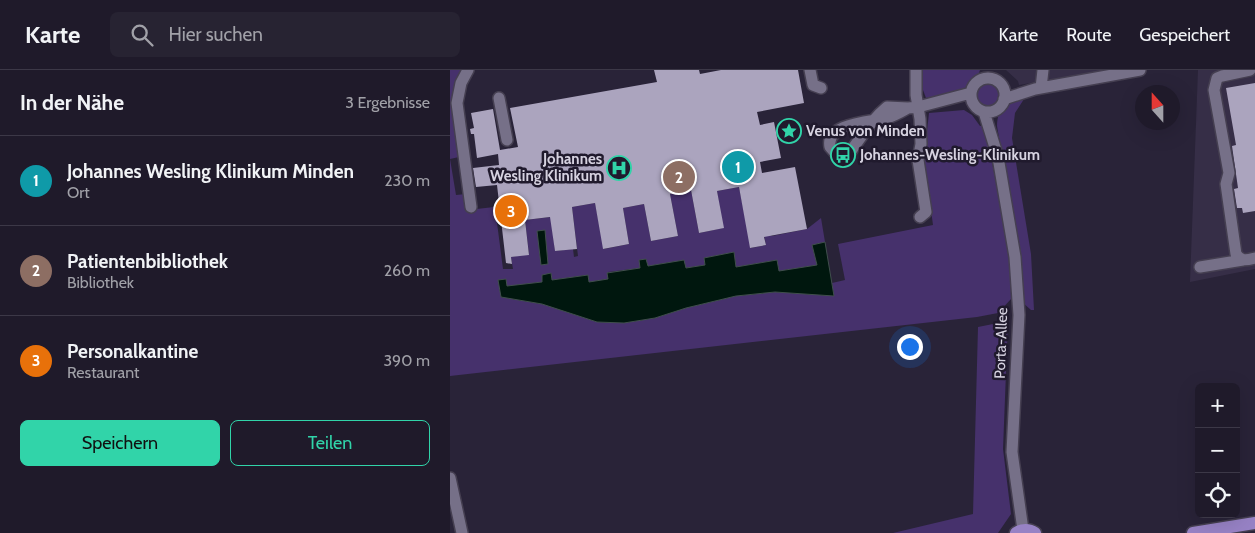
<!DOCTYPE html>
<html lang="de">
<head>
<meta charset="utf-8">
<style>
  body { margin:0; font-family:Cabin,sans-serif; background:#272332; color:#f1f3f6 }
  .controls { position:absolute; right:15px; bottom:15px; display:grid; overflow:hidden; border-radius:8px; box-shadow:0 5px 20px #0002 }
  .controls button { width:45px; height:45px; display:grid; place-items:center; padding:0; border:0; border-bottom:1px solid #3c3847; background:#1f1a2a; color:#f1f3f6; font:25px sans-serif }
  .compass { position:absolute; left:685px; top:15px; width:45px; height:45px; border-radius:50%; background:#1f1a2a; box-shadow:0 5px 20px #0002; rotate:339deg }
  .you { position:absolute; left:459px; top:276px; width:18px; height:18px; margin:-12px; border:4px solid #fff; border-radius:50%; background:#1a73e8; box-shadow:0 0 0 8px #1a73e833 }
  .badge { display:grid; place-items:center; width:32px; height:32px; border-radius:50%; background:#31d4a9; color:#fff; font-size:16px; font-weight:700 }
  .pin { position:absolute; translate:-50% -50%; border:2px solid #fff; box-shadow:0 1px 5px #0006 }
  .list { margin:0; padding:0; list-style:none }
  h2 { display:flex; justify-content:space-between; align-items:center; height:65px; margin:0; padding:0 20px; font-size:21px }
  h2 small { font-size:16px; font-weight:400; color:#a1a1a8 }
  .list li { display:grid; grid-template-columns:32px 1fr auto; gap:15px; align-items:center; box-sizing:border-box; height:90px; padding:0 20px; border-top:1px solid #3c3847 }
  .list b { display:block; font-size:19px; white-space:nowrap }
  .list p { margin:0; font-size:16px; white-space:nowrap; color:#a1a1a8 }
  .list em { font-size:16px; font-style:normal; color:#a1a1a8 }
  .actions { display:flex; gap:10px; padding:15px 20px }
  .actions a { flex:1; padding:11px 0; border:1px solid #31d4a9; border-radius:8px; text-align:center; font-size:18px; color:#31d4a9 }
  .actions .main { background:#31d4a9; color:#111 }
  .icon { flex:none; width:28px; height:28px; fill:none; stroke:currentColor; stroke-width:2; stroke-linecap:round; stroke-linejoin:round }
  .map { position:relative; flex:none; width:805px; height:463px; overflow:hidden }
  header { display:flex; align-items:center; gap:30px; box-sizing:border-box; height:70px; padding:0 25px; background:#1f1a2a; border-bottom:1px solid #3c3847 }
  header strong { font-size:24px }
  nav { display:flex; gap:28px; margin-inline-start:auto; font-size:18px }
  .search { width:350px; height:45px; background:#272332; display:flex; align-items:center; gap:12px; box-sizing:border-box; padding:0 18px; border-radius:8px; color:#a1a1a8; font-size:19px }
  main { display:flex }
  aside { flex:1; background:#1f1a2a }
  .map>svg:first-child { display:block }
</style>
</head>
<body>
<header>
<strong>Karte</strong>
<div class="search"><svg class="icon" aria-label="search" viewBox="0 0 24 24"><circle cx="10" cy="10" r="6"/><path d="M15 15l6 6"/></svg>Hier suchen</div>
<nav><a>Karte</a><a>Route</a><a>Gespeichert</a></nav>
</header>
<main>
<aside>
<h2>In der Nähe<small>3 Ergebnisse</small></h2>
<ul class="list">
<li><span class="badge" style="background:#0f9aa8">1</span><div><b>Johannes Wesling Klinikum Minden</b><p>Ort</p></div><em>230 m</em></li>
<li><span class="badge" style="background:#8d6e63">2</span><div><b>Patientenbibliothek</b><p>Bibliothek</p></div><em>260 m</em></li>
<li><span class="badge" style="background:#e8710a">3</span><div><b>Personalkantine</b><p>Restaurant</p></div><em>390 m</em></li>
</ul>
<div class="actions"><a class="main">Speichern</a><a>Teilen</a></div>
</aside>
<div class="map">
<svg width="805" height="463" viewBox="0 0 805 463">
  <rect width="100%" height="100%" fill="#292338"/>
  <path fill="#362e47" d="M 556,0 L 656,0 L 569,15 L 568,11 Z
    M 748,0 L 805,0 L 805,199 L 740,212 Z"/>
  <path fill="#46316c" d="M 0,0 L 12,0 C 0,27 5,58 9,87 L 0,89 L 6,125 L 16,124 L 18,140 L 44,137 L 45,145 L 46,145 L 53,199 L 63,199 L 61,187 L 79,184 L 75,150 L 101,147 L 105,181 L 123,179 L 124,187 L 128,186 L 122,137 L 145,133 L 154,179 L 179,174 L 173,138 L 194,134 L 201,171 L 228,166 L 220,124 L 241,120 L 249,163 L 273,158 L 267,121 L 289,117 L 301,178 L 316,175 L 313,160 L 322,166 L 357,159 L 371,148 L 375,172 L 362,175 L 367,195 L 329,201 L 327,190 L 286,197 L 284,183 L 254,188 L 255,195 L 235,198 L 233,190 L 198,196 L 196,189 L 190,198 L 158,202 L 158,209 L 139,212 L 137,205 L 102,210 L 101,203 L 93,212 L 57,216 L 49,210 L 51,227 L 92,234 L 147,252 L 174,253 L 205,248 L 236,238 L 286,226 L 325,222 L 384,226 L 382,213 L 395,210 L 388,174 L 483,155 L 474,89 L 479,43 L 514,40 L 522,45 L 530,56 L 535,55 L 560,187 L 561,229 L 548,243 L 527,247 L 0,306 Z
    M 471,0 L 530,0 L 527,8 L 513,23 L 476,28 L 470,12 Z
    M526 25a12 12 0 1 1 24 0a12 12 0 1 1-24 0Z
    M 573,26 L 574,29 L 565,43 L 562,68 L 581,184 L 584,240 L 581,240 L 572,232 L 570,190 L 547,56 C 548,36 555,33 573,26 Z
    M 558,251 L 553,379 L 561,444 L 548,463 L 443,463 L 523,444 L 528,257 Z"/>
  <path fill="#00170e" stroke="#404f4d" d="M 95,160 L 98,194 L 91,195 L 87,161 Z
    M 375,172 L 384,226 L 325,222 L 286,226 L 236,238 L 205,248 L 174,253 L 147,252 L 92,234 L 51,227 L 48,210 L 56,209 L 57,216 L 92,212 L 92,205 L 101,203 L 102,210 L 138,205 L 139,212 L 158,209 L 157,203 L 190,198 L 189,190 L 196,189 L 198,196 L 234,190 L 236,198 L 255,195 L 254,188 L 284,182 L 286,197 L 327,190 L 329,201 L 367,195 L 362,175 Z"/>
  <path fill="#aba4be" d="M 204,0 L 249,0 L 250,4 L 271,0 L 348,0 L 354,33 L 307,42 L 310,55 L 324,52 L 331,88 L 310,92 L 312,103 L 345,97 L 357,159 L 314,167 L 316,175 L 300,178 L 289,117 L 267,121 L 274,158 L 249,163 L 241,120 L 220,124 L 228,166 L 201,171 L 194,134 L 173,138 L 179,174 L 153,179 L 145,133 L 122,137 L 127,179 L 105,181 L 100,147 L 75,150 L 79,185 L 61,187 L 62,194 L 56,193 L 47,115 L 26,117 L 23,98 L 49,95 L 48,84 L 27,88 L 24,64 L 21,64 L 20,59 L 24,58 L 21,43 L 43,39 L 50,80 L 68,77 L 60,38 L 207,12 Z
    M 805,13 L 805,141 L 793,143 L 792,138 L 787,138 L 784,119 L 788,118 L 782,76 L 786,75 L 776,18 Z"/>
  <g fill="none" stroke-linecap="round" stroke-linejoin="round">
    <defs>
      <path id="minor" d="M 18,0 L 11,13 L 7,33 L 21,137
        M 360,0 L 363,15 L 371,18
        M 466,0 L 466,25 L 470,49 L 471,74 L 468,90 L 476,142 L 470,147
        M 800,0 L 772,6 L 767,8 L 764,20 L 779,103 L 776,114 L 786,184 C 791,192 797,190 805,188
        M521 25a17 17 0 1 1 34 0a17 17 0 1 1-34 0Z
        M 591,18 L 593,0
        M 49,28 L 57,70
        M 554,29 L 585,19 L 690,0
        M 458,38 C 451,42 444,46 437,48 C 421,52 375,53 380,77 L 387,85 L 393,85 L 401,81 C 412,66 422,49 437,37 L 458,38 L 468,37 L 521,23
        M 534,42 L 548,87 L 565,187 L 569,245 L 562,382 L 573,460
        M 750,197 L 793,190
        M 0,408 L 12,463"/>
      <path id="major" d="M 566,463 C 572,459 579,459 585,463
        M 743,463 L 805,453"/>
    </defs>
    <use href="#minor" stroke="#453f51" stroke-width="14"/>
    <use href="#major" stroke="#453f51" stroke-width="15"/>
    <use href="#minor" stroke="#767088" stroke-width="11"/>
    <use href="#major" stroke="#9782c5" stroke-width="12"/>
  </g>
  <defs>
    <symbol id="sight-ring" viewBox="-11 -11 22 22"><circle r="9.5" fill="#201a2d" stroke="#31d4a9" stroke-width="1.5"/><path d="M0-6L1.8-2.2L6-1.7L2.9 1.2L3.7 5.4L0 3.3L-3.7 5.4L-2.9 1.2L-6-1.7L-1.8-2.2Z" fill="#31d4a9"/></symbol>
    <symbol id="bus-ring" viewBox="-11 -11 22 22"><circle r="9.5" fill="#201a2d" stroke="#31d4a9" stroke-width="1.5"/><path d="M-5-6H5V4H4V6H2V4H-2V6H-4V4H-5ZM-3.5-4V0h7V-4ZM-3.5 1.2v1.5H-2V1.2ZM2 1.2v1.5H3.5V1.2Z" fill="#31d4a9"/></symbol>
    <symbol id="hospital-ring" viewBox="-11 -11 22 22"><circle r="9.5" fill="#201a2d" stroke="#31d4a9" stroke-width="1.5"/><path d="M-5-5h3v3.5h4V-5h3V5h-3V1.5h-4V5h-3Z" fill="#31d4a9"/></symbol>
  </defs>
  <g fill-rule="evenodd">
    <use href="#sight-ring" x="325" y="47" width="28" height="28"/>
    <use href="#bus-ring" x="379" y="71" width="28" height="28"/>
    <use href="#hospital-ring" x="155" y="84" width="28" height="28"/>
  </g>
  <g text-anchor="middle" dominant-baseline="central" stroke-width="5" stroke-linejoin="round" paint-order="stroke">
    <g font-size="15" font-weight="bold" fill="#d6d2e0" stroke="#201a2d" text-anchor="start">
      <text x="356" y="61">Venus von Minden</text>
      <text x="410" y="85">Johannes-Wesling-Klinikum</text>
      <text x="152" y="89" text-anchor="end">Johannes<tspan x="152" dy="17">Wesling Klinikum</tspan></text>
    </g>
    <g font-size="15" fill="#d6d2e0" stroke="#201a2d">
      <text transform="translate(551 273) rotate(-88)">Porta-Allee</text>
    </g>
  </g>
</svg>
<div class="controls">
<button>+</button>
<button>−</button>
<button><svg class="icon" aria-label="locate" viewBox="0 0 24 24"><circle cx="12" cy="12" r="6"/><path d="M12 2v4M12 18v4M2 12h4M18 12h4"/></svg></button>
</div>
<svg class="compass" viewBox="-18 -18 36 36"><path d="M0-13l5 13h-10z" fill="#e53935"/><path d="M0 13l5-13h-10z" fill="#a1a1a8"/></svg>
<div class="you"></div>
<div class="pin badge" style="left:288px;top:97px;background:#0f9aa8">1</div>
<div class="pin badge" style="left:229px;top:107px;background:#8d6e63">2</div>
<div class="pin badge" style="left:61px;top:141px;background:#e8710a">3</div>
</div>
</main>
</body>
</html>
